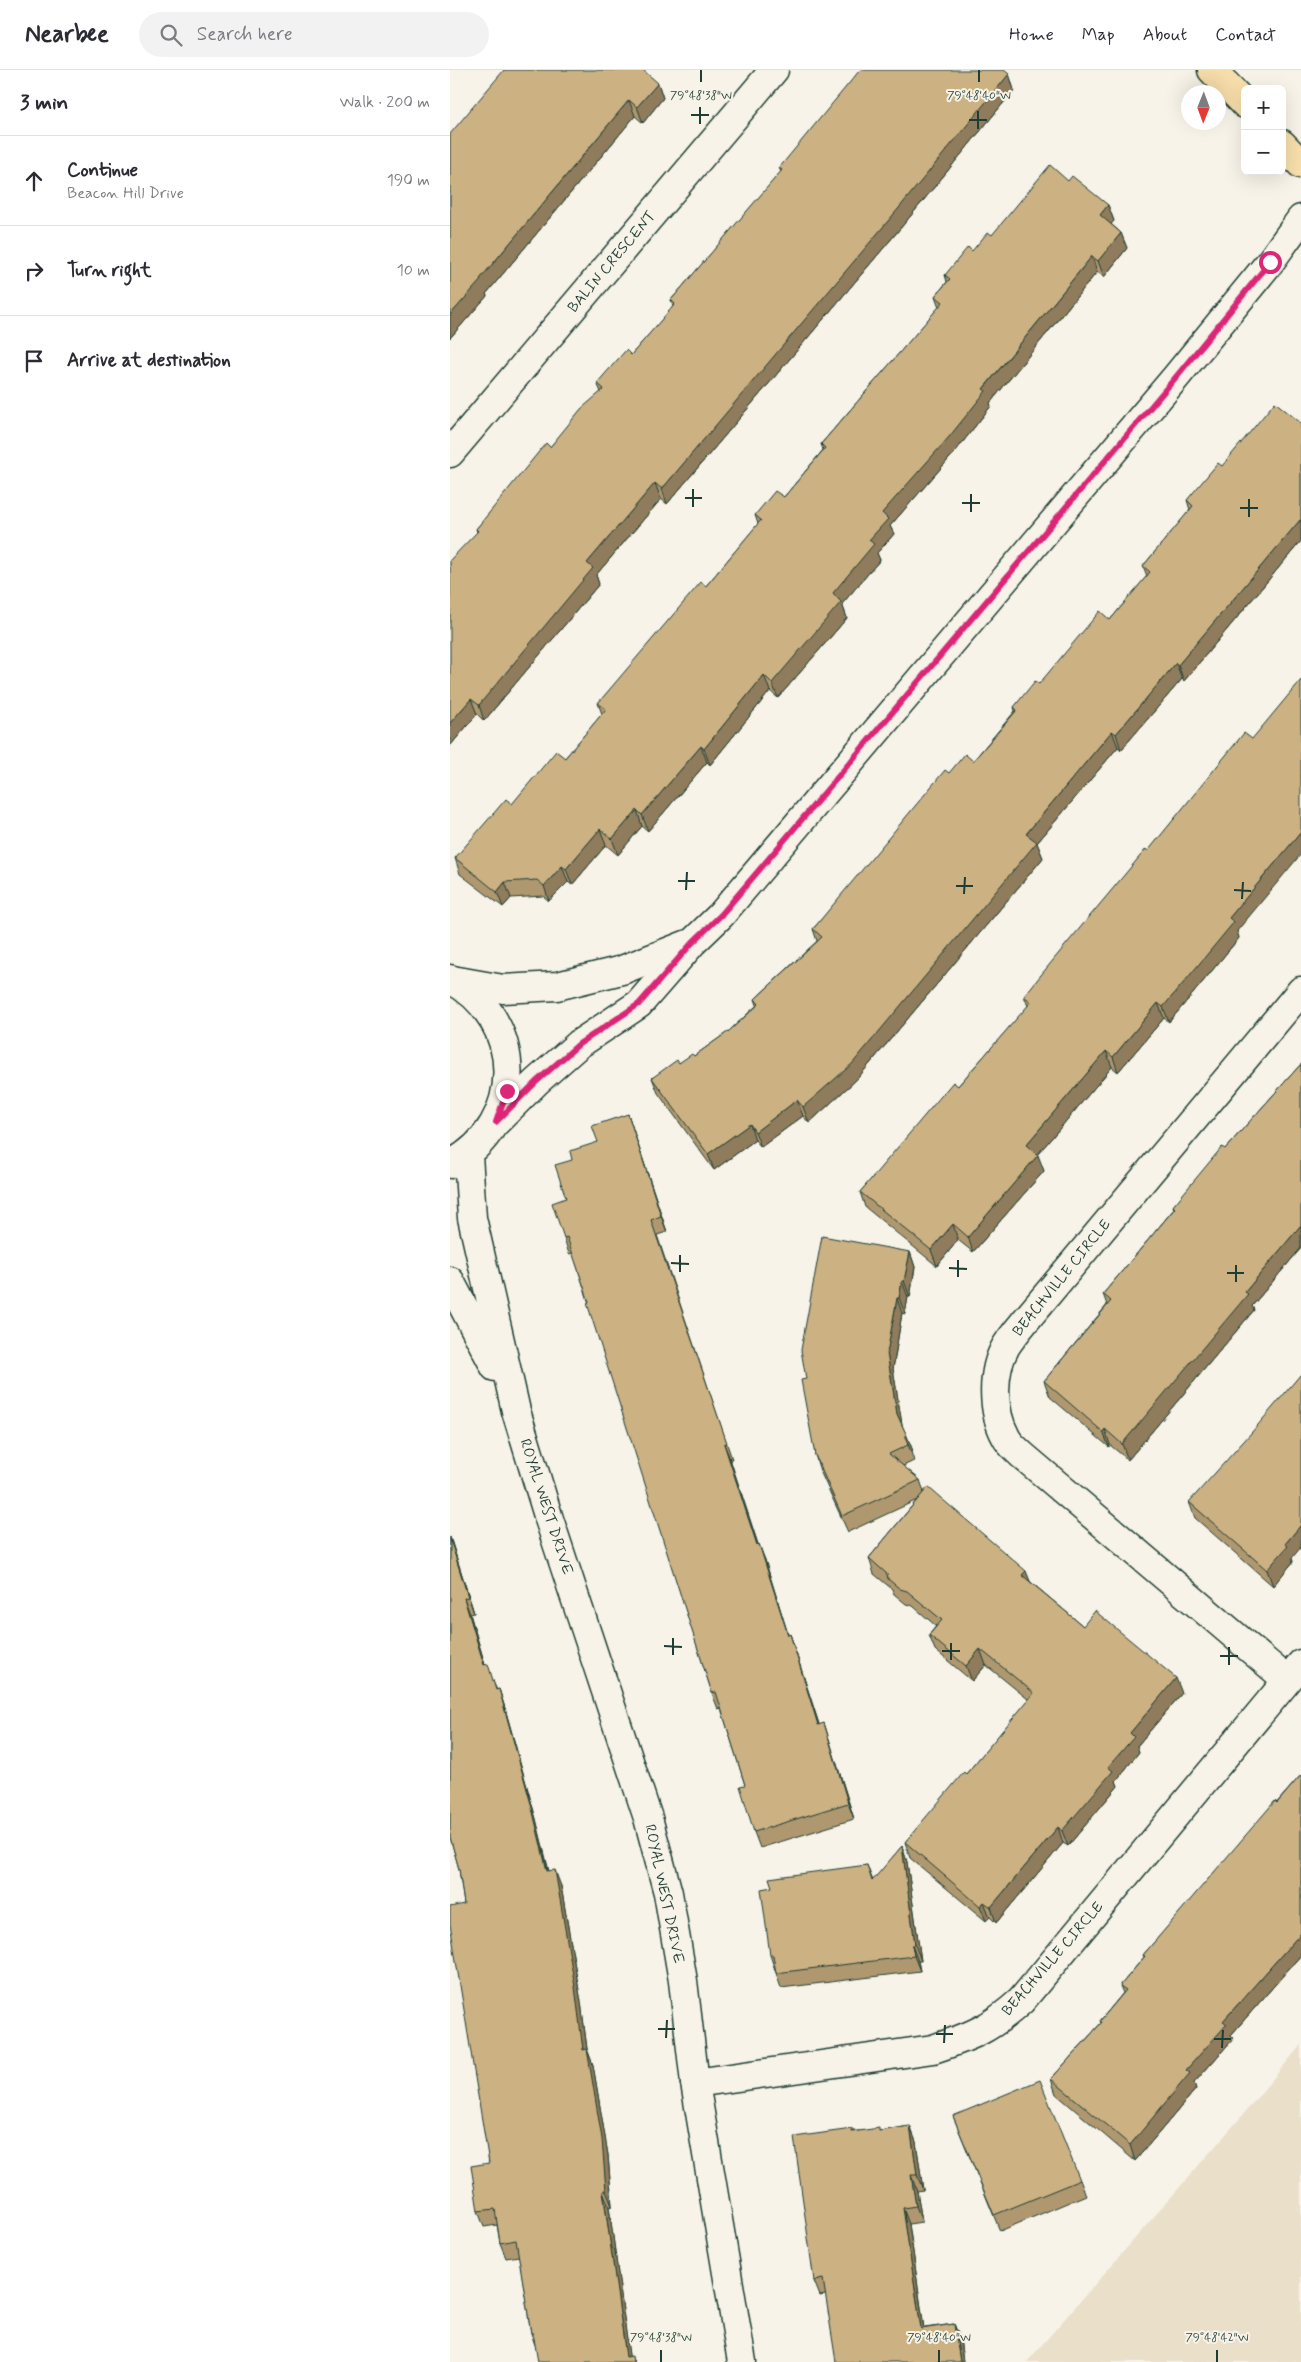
<!DOCTYPE html>
<html lang="en">
<head>
<meta charset="utf-8">
<style>
  body { margin:0; font-family:Mynerve,sans-serif; background:#f2f2f3; color:#2b2b33 }
  .controls { position:absolute; right:15px; top:15px; display:grid; overflow:hidden; border-radius:8px; box-shadow:0 5px 20px #0002 }
  .controls button { width:45px; height:45px; display:grid; place-items:center; padding:0; border:0; border-bottom:1px solid #e1e1e2; background:#fff; color:#2b2b33; font:25px sans-serif }
  .compass { position:absolute; left:731px; top:15px; width:45px; height:45px; border-radius:50%; background:#fff; box-shadow:0 5px 20px #0002; rotate:181deg }
  .stop { position:absolute; width:15px; height:15px; margin:-11px; border:4px solid #db2777; border-radius:50%; background:#fff }
  .stop.end { background:#db2777; border-color:#fff; box-shadow:0 1px 5px #0008 }
  .list { margin:0; padding:0; list-style:none }
  h2 { display:flex; justify-content:space-between; align-items:center; height:65px; margin:0; padding:0 20px; font-size:21px }
  h2 small { font-size:16px; font-weight:400; color:#7c7c81 }
  .list li { display:grid; grid-template-columns:32px 1fr auto; gap:15px; align-items:center; box-sizing:border-box; height:90px; padding:0 20px; border-top:1px solid #e1e1e2 }
  .list b { display:block; font-size:19px; white-space:nowrap }
  .list p { margin:0; font-size:16px; white-space:nowrap; color:#7c7c81 }
  .list em { font-size:16px; font-style:normal; color:#7c7c81 }
  .icon { flex:none; width:28px; height:28px; fill:none; stroke:currentColor; stroke-width:2; stroke-linecap:round; stroke-linejoin:round }
  .map { position:relative; flex:none; width:851px; height:2292px; overflow:hidden }
  header { display:flex; align-items:center; gap:30px; box-sizing:border-box; height:70px; padding:0 25px; background:#fff; border-bottom:1px solid #e1e1e2 }
  header strong { font-size:24px }
  nav { display:flex; gap:28px; margin-inline-start:auto; font-size:18px }
  .search { width:350px; height:45px; background:#f2f2f3; display:flex; align-items:center; gap:12px; box-sizing:border-box; padding:0 18px; border-radius:28px; color:#7c7c81; font-size:19px }
  main { display:flex }
  aside { flex:1; background:#fff }
  .map>svg:first-child { display:block }
</style>
</head>
<body>
<header>
<strong>Nearbee</strong>
<div class="search"><svg class="icon" aria-label="search" viewBox="0 0 24 24"><circle cx="10" cy="10" r="6"/><path d="M15 15l6 6"/></svg>Search here</div>
<nav><a>Home</a><a>Map</a><a>About</a><a>Contact</a></nav>
</header>
<main>
<aside>
<h2>3 min<small>Walk · 200 m</small></h2>
<ul class="list">
<li><svg class="icon" aria-label="ahead" viewBox="0 0 24 24"><path d="M12 20V5M6 11l6-6 6 6"/></svg><div><b>Continue</b><p>Beacon Hill Drive</p></div><em>190 m</em></li>
<li><svg class="icon" aria-label="right" viewBox="0 0 24 24"><path d="M7 20v-9h11M14 6l5 5-5 5"/></svg><div><b>Turn right</b></div><em>10 m</em></li>
<li><svg class="icon" aria-label="arrive" viewBox="0 0 24 24"><path d="M6 21V4h12l-3 4 3 4H6"/></svg><div><b>Arrive at destination</b></div></li>
</ul>
</aside>
<div class="map">
<svg width="851" height="2292" viewBox="0 0 851 2292">
  <rect width="100%" height="100%" fill="#f7f3e8"/>
  <filter id="ink" filterUnits="userSpaceOnUse"><feTurbulence type="fractalNoise" baseFrequency=".02" numOctaves="2"/><feDisplacementMap in="SourceGraphic" scale="10" xChannelSelector="R" yChannelSelector="G"/><feConvolveMatrix kernelMatrix="1 2 1 2 8 2 1 2 1" color-interpolation-filters="sRGB"/></filter>
  <g filter="url(#ink)">
    <path fill="#eadfc9" d="M 851,1975 L 851,2292 L 577,2292 L 791,2047 Z"/>
    <g fill="none" stroke-linecap="round" stroke-linejoin="round">
      <defs>
        <path id="minor" d="M 0,383 L 324,0
          M 2,910 L 53,919 L 107,916 L 172,900 L 238,874
          M 46,1052 L 86,1012 L 129,974 L 189,934 L 242,873 L 271,845 L 726,307 L 820,192 L 851,149
          M 837,1610 L 572,1385 C 566,1379 559,1374 556,1367 C 542,1342 541,1302 556,1276 C 563,1265 572,1255 580,1245 L 851,921
          M 245,2013 L 483,1979 C 522,1966 540,1959 571,1931 L 851,1594"/>
        <path id="tertiary" d="M 0,909 C 76,949 77,1054 1,1094
          M 18,1085 L 22,1148 L 66,1341 L 99,1449 L 198,1748 L 218,1823 L 233,1911 L 245,2013 L 292,2292
          M 0,1211 L 45,1297"/>
        <path id="primary" d="M 762,0 L 795,34
          M 832,74 L 851,94"/>
      </defs>
      <use href="#minor" stroke="#1f3d34" stroke-width="31"/>
      <use href="#tertiary" stroke="#1f3d34" stroke-width="31"/>
      <use href="#primary" stroke="#1f3d34" stroke-width="31"/>
      <use href="#minor" stroke="#f7f3e8" stroke-width="28"/>
      <use href="#tertiary" stroke="#f7f3e8" stroke-width="28"/>
      <use href="#primary" stroke="#f8deab" stroke-width="28"/>
    </g>
    <path fill="#af9870" stroke="#1f3d34" d="M 559,4 L 564,20 L 454,154 L 217,434 L 211,429 L 146,505 L 149,514 L 34,651 L 27,644 L 0,676 L 27,462 L 26,459 L 100,377 L 151,322 L 147,313 L 181,285 L 223,237 L 221,230 L 331,102 L 329,98 Z
      M 208,13 L 213,28 L 193,53 L 185,46 L 36,224 L 37,226 L 0,268 L 0,64 Z
      M 618,111 L 658,135 L 664,151 L 661,154 L 671,163 L 677,178 L 654,207 L 647,202 L 540,333 L 541,336 L 505,382 L 440,456 L 444,464 L 427,483 L 430,490 L 392,534 L 397,548 L 328,628 L 320,621 L 260,695 L 257,692 L 198,761 L 192,756 L 168,785 L 156,775 L 122,815 L 118,812 L 99,831 L 93,826 L 61,828 L 53,837 L 10,804 L 5,788 L 62,734 L 115,688 L 152,644 L 148,633 L 256,516 L 308,454 L 305,445 L 334,427 L 373,380 L 371,374 L 489,237 L 485,226 L 497,212 L 495,205 L 542,165 Z
      M 851,353 L 851,471 L 734,611 L 732,609 L 671,680 L 668,677 L 587,773 L 593,788 L 407,1009 L 359,1053 L 353,1046 L 311,1077 L 305,1070 L 264,1100 L 208,1023 L 202,1008 L 229,993 L 244,986 L 279,961 L 307,935 L 305,929 L 367,871 L 363,859 L 499,703 L 523,691 L 565,641 L 564,637 L 660,550 L 697,506 L 693,496 L 740,440 L 737,430 L 772,396 Z
      M 787,861 L 789,868 L 741,926 L 719,952 L 714,948 L 668,1002 L 662,997 L 587,1085 L 594,1101 L 523,1182 L 508,1170 L 487,1196 L 415,1137 L 410,1122 L 508,1016 L 578,936 L 574,926 Z
      M 851,994 L 851,1178 L 802,1236 L 804,1240 L 678,1390 L 660,1375 L 659,1377 L 600,1327 L 594,1311 L 657,1235 L 653,1224 L 724,1139 L 723,1136 L 775,1079 Z
      M 178,1044 L 217,1162 L 207,1165 L 282,1389 L 280,1389 L 308,1474 L 315,1490 L 338,1565 L 340,1564 L 345,1580 L 369,1654 L 379,1669 L 404,1749 L 310,1778 L 304,1762 L 295,1715 L 271,1638 L 268,1639 L 262,1623 L 123,1183 L 119,1184 L 114,1168 L 116,1128 L 122,1090 L 148,1072 Z
      M 460,1182 L 465,1197 L 460,1227 L 458,1227 L 455,1244 L 452,1243 L 443,1299 L 452,1355 L 463,1381 L 461,1382 L 464,1391 L 453,1396 L 470,1410 L 474,1422 L 633,1556 L 732,1623 L 687,1676 L 689,1682 L 666,1711 L 668,1716 L 618,1776 L 613,1773 L 546,1853 L 540,1847 L 536,1851 L 460,1788 L 455,1772 L 516,1704 L 579,1630 L 536,1595 L 522,1611 L 485,1580 L 479,1565 L 486,1556 L 463,1536 L 456,1534 L 444,1524 L 442,1519 L 424,1504 L 419,1488 L 467,1430 L 398,1462 L 370,1401 L 365,1385 L 356,1309 Z
      M 739,1432 L 842,1488 L 843,1492 L 823,1516 L 745,1448 Z
      M 0,1467 L 24,1543 L 20,1544 L 35,1595 L 47,1620 L 49,1619 L 54,1635 L 86,1749 L 99,1801 L 111,1816 L 131,1932 L 137,1979 L 143,1995 L 158,2085 L 162,2136 L 159,2137 L 179,2286 L 185,2292 L 85,2275 L 81,2263 L 69,2186 L 56,2188 L 50,2173 L 47,2155 L 34,2157 L 28,2141 L 39,2093 L 14,1834 L 9,1799 L 0,1767 Z
      M 851,1705 L 851,1885 L 781,1965 L 783,1969 L 744,2013 L 746,2019 L 685,2091 L 606,2024 L 601,2009 L 651,1953 L 650,1951 L 673,1923 L 670,1916 L 694,1887 L 693,1885 Z
      M 452,1776 L 457,1792 L 471,1891 L 468,1891 L 470,1901 L 331,1918 L 320,1885 L 322,1817 L 417,1795 L 423,1811 Z
      M 503,2046 L 630,2110 L 636,2125 L 550,2161 Z
      M 460,2056 L 466,2072 L 473,2120 L 467,2121 L 472,2152 L 459,2154 L 474,2258 L 504,2254 L 510,2269 L 513,2292 L 375,2225 L 370,2226 L 364,2211 L 402,2061 L 430,2061 Z"/>
    <path fill="#8f7c5b" stroke="#1f3d34" d="M 559,4 L 564,20 L 454,154 L 217,434 L 212,419 Z
      M 208,13 L 213,28 L 193,53 L 187,37 Z
      M 179,30 L 185,46 L 36,224 L 37,226 L 0,268 L 0,245 Z
      M 658,135 L 664,151 L 655,161 L 650,145 Z
      M 671,163 L 677,178 L 654,207 L 648,191 Z
      M 642,186 L 647,202 L 540,333 L 541,336 L 505,382 L 440,456 L 444,464 L 427,483 L 430,490 L 392,534 L 397,548 L 328,628 L 322,613 L 419,470 L 432,443 Z
      M 205,413 L 211,429 L 146,505 L 149,514 L 34,651 L 29,635 L 137,493 Z
      M 850,450 L 851,453 L 851,471 L 734,611 L 728,595 Z
      M 726,593 L 732,609 L 671,680 L 666,664 Z
      M 314,605 L 320,621 L 260,695 L 254,679 Z
      M 21,629 L 27,644 L 0,676 L 0,653 Z
      M 662,661 L 668,677 L 587,773 L 593,788 L 407,1009 L 359,1053 L 353,1037 L 576,764 Z
      M 251,676 L 257,692 L 198,761 L 192,745 Z
      M 187,740 L 192,756 L 168,785 L 162,769 Z
      M 150,759 L 156,775 L 122,815 L 116,799 Z
      M 851,762 L 851,784 L 787,861 L 789,868 L 741,926 L 719,952 L 713,937 L 779,848 Z
      M 112,796 L 118,812 L 99,831 L 94,816 Z
      M 55,812 L 61,828 L 53,837 L 47,822 Z
      M 708,933 L 714,948 L 668,1002 L 663,987 Z
      M 656,981 L 662,997 L 582,1091 L 576,1075 Z
      M 347,1030 L 353,1046 L 311,1077 L 305,1062 Z
      M 178,1044 L 183,1060 L 217,1162 L 211,1146 Z
      M 300,1054 L 305,1070 L 264,1100 L 258,1084 Z
      M 588,1085 L 594,1101 L 523,1182 L 518,1167 Z
      M 503,1154 L 508,1170 L 487,1196 L 481,1180 Z
      M 851,1155 L 851,1178 L 802,1236 L 804,1240 L 678,1390 L 672,1374 L 795,1222 Z
      M 460,1182 L 465,1197 L 460,1227 L 454,1211 Z
      M 452,1211 L 458,1227 L 455,1244 L 449,1228 Z
      M 447,1228 L 452,1243 L 443,1299 L 453,1360 L 447,1344 L 437,1283 Z
      M 655,1359 L 660,1375 L 659,1377 L 653,1362 Z
      M 457,1366 L 463,1381 L 461,1382 L 455,1367 Z
      M 274,1374 L 280,1389 L 313,1490 L 307,1475 Z
      M 851,1455 L 851,1477 L 842,1488 L 843,1492 L 823,1516 L 817,1500 L 835,1474 Z
      M 0,1467 L 24,1543 L 0,1469 Z
      M 309,1474 L 315,1490 L 343,1580 L 338,1565 Z
      M 576,1501 L 582,1516 L 572,1505 Z
      M 14,1528 L 20,1544 L 40,1611 L 34,1595 Z
      M 340,1564 L 345,1580 L 374,1670 L 368,1655 Z
      M 530,1579 L 536,1595 L 522,1611 L 516,1596 Z
      M 726,1608 L 732,1623 L 687,1676 L 689,1682 L 666,1711 L 668,1716 L 618,1776 L 612,1761 L 658,1697 L 680,1663 Z
      M 49,1619 L 54,1635 L 86,1749 L 102,1817 L 97,1801 Z
      M 374,1653 L 404,1749 L 398,1733 Z
      M 608,1757 L 613,1773 L 546,1853 L 541,1837 Z
      M 452,1776 L 457,1792 L 471,1891 L 465,1875 Z
      M 105,1800 L 111,1816 L 131,1932 L 139,1995 L 133,1980 Z
      M 534,1832 L 540,1847 L 536,1851 L 530,1836 Z
      M 851,1863 L 851,1885 L 781,1965 L 783,1969 L 744,2013 L 746,2019 L 685,2091 L 680,2075 L 773,1951 Z
      M 462,1875 L 468,1891 L 470,1901 L 464,1886 Z
      M 137,1979 L 143,1995 L 158,2085 L 162,2136 L 156,2121 Z
      M 460,2056 L 466,2072 L 473,2120 L 467,2105 Z
      M 461,2105 L 467,2121 L 472,2152 L 466,2136 Z
      M 153,2121 L 159,2137 L 180,2292 L 176,2287 Z
      M 453,2138 L 459,2154 L 476,2274 L 471,2259 Z
      M 504,2254 L 510,2269 L 513,2292 L 510,2292 Z"/>
    <path fill="#ccb182" stroke="#1f3d34" d="M 54,0 L 193,0 L 208,13 L 187,37 L 179,30 L 30,209 L 31,210 L 0,245 L 0,64 Z
      M 410,0 L 554,0 L 559,4 L 449,138 L 212,419 L 205,413 L 137,493 L 143,498 L 29,635 L 21,629 L 0,653 L 0,490 L 28,461 L 26,459 L 96,373 L 100,377 L 131,339 L 154,319 L 147,313 L 176,280 L 181,285 L 225,234 L 221,230 L 332,100 L 329,98 Z
      M 600,95 L 618,111 L 622,106 L 658,135 L 650,145 L 671,163 L 648,191 L 642,186 L 533,319 L 536,321 L 499,367 L 432,443 L 438,449 L 419,470 L 424,474 L 383,523 L 391,532 L 322,613 L 314,605 L 254,679 L 251,676 L 192,745 L 187,740 L 162,769 L 150,759 L 116,799 L 112,796 L 94,816 L 87,810 L 55,812 L 47,822 L 5,788 L 56,729 L 62,734 L 106,681 L 115,688 L 156,639 L 148,633 L 251,512 L 256,516 L 311,450 L 305,445 L 325,421 L 334,427 L 375,378 L 371,374 L 493,232 L 485,226 L 500,209 L 495,205 L 518,177 L 522,181 L 538,162 L 542,165 Z
      M 825,332 L 851,353 L 851,451 L 850,450 L 728,595 L 726,593 L 666,664 L 662,661 L 576,764 L 587,772 L 402,994 L 353,1037 L 347,1030 L 305,1062 L 300,1054 L 258,1084 L 202,1008 L 227,990 L 229,993 L 242,984 L 244,986 L 279,961 L 309,934 L 305,929 L 372,867 L 363,859 L 495,700 L 499,703 L 515,684 L 523,691 L 567,640 L 564,637 L 585,611 L 589,614 L 650,541 L 660,550 L 700,502 L 693,496 L 743,436 L 737,430 L 768,393 L 772,396 Z
      M 851,610 L 851,762 L 779,848 L 784,852 L 735,911 L 713,937 L 708,933 L 663,987 L 656,981 L 576,1075 L 588,1085 L 518,1167 L 503,1154 L 481,1180 L 410,1122 L 503,1012 L 508,1016 L 581,932 L 574,926 L 604,889 L 696,779 L 698,781 L 794,663 L 802,669 Z
      M 851,994 L 851,1155 L 795,1222 L 798,1224 L 672,1374 L 655,1359 L 653,1362 L 594,1311 L 661,1231 L 653,1224 L 725,1138 L 723,1136 L 772,1077 L 775,1079 Z
      M 178,1044 L 211,1146 L 201,1150 L 277,1373 L 274,1374 L 307,1475 L 309,1474 L 338,1565 L 340,1564 L 368,1655 L 374,1653 L 398,1733 L 304,1762 L 290,1716 L 295,1715 L 266,1622 L 262,1623 L 137,1233 L 139,1232 L 117,1167 L 114,1168 L 102,1133 L 116,1128 L 105,1095 L 122,1090 L 120,1081 L 148,1072 L 142,1056 Z
      M 372,1166 L 460,1182 L 454,1211 L 452,1211 L 449,1228 L 447,1228 L 437,1283 L 447,1344 L 457,1366 L 455,1367 L 458,1375 L 439,1384 L 470,1410 L 392,1446 L 365,1385 L 351,1310 L 356,1309 L 351,1280 Z
      M 851,1304 L 851,1455 L 835,1474 L 838,1476 L 817,1500 L 739,1432 L 802,1362 Z
      M 478,1417 L 576,1501 L 572,1505 L 633,1556 L 645,1541 L 726,1608 L 680,1663 L 684,1667 L 658,1697 L 663,1701 L 612,1761 L 608,1757 L 541,1837 L 534,1832 L 530,1836 L 455,1772 L 514,1702 L 516,1704 L 584,1623 L 530,1579 L 516,1596 L 479,1565 L 492,1550 L 457,1521 L 450,1519 L 438,1509 L 437,1504 L 419,1488 Z
      M 0,1469 L 18,1527 L 14,1528 L 34,1595 L 38,1594 L 46,1620 L 49,1619 L 81,1734 L 97,1801 L 105,1800 L 125,1917 L 133,1980 L 137,1979 L 152,2069 L 156,2121 L 153,2121 L 176,2287 L 182,2286 L 183,2292 L 88,2292 L 83,2263 L 81,2263 L 66,2170 L 50,2173 L 45,2139 L 28,2141 L 21,2096 L 39,2093 L 0,1854 L 0,1837 L 14,1834 L 9,1799 L 0,1767 Z
      M 851,1705 L 851,1863 L 773,1951 L 777,1954 L 736,2000 L 740,2003 L 680,2075 L 601,2009 L 652,1952 L 650,1951 L 676,1920 L 670,1916 L 695,1886 L 693,1885 L 825,1731 L 827,1733 Z
      M 452,1776 L 465,1875 L 462,1875 L 464,1886 L 326,1903 L 323,1885 L 320,1885 L 311,1819 L 322,1817 L 319,1808 L 417,1795 L 422,1811 Z
      M 590,2010 L 630,2110 L 544,2145 L 503,2046 Z
      M 460,2056 L 467,2105 L 461,2105 L 466,2136 L 453,2138 L 471,2259 L 504,2254 L 510,2292 L 386,2292 L 373,2209 L 364,2211 L 344,2067 L 402,2059 L 402,2062 L 429,2058 L 429,2061 Z"/>
  </g>
  <g fill="none" stroke-linecap="round" stroke-linejoin="round" filter="url(#ink)">
    <path stroke="#db2777" stroke-width="6" d="M 57,1021 L 46,1052 L 86,1012 L 129,974 L 189,934 L 242,873 L 271,845 L 726,307 L 820,192"/>
  </g>
  <path fill="none" stroke="#1f3d34" stroke-width="2" d="M 251,12 L 251,0M 529,12 L 529,0M 241,45 L 259,45M 519,50 L 537,50M 250,54 L 250,37M 528,59 L 528,41M 235,428 L 252,428M 512,433 L 530,433M 243,437 L 243,419M 790,438 L 808,438M 521,442 L 521,424M 799,447 L 799,429M 228,811 L 245,811M 506,816 L 523,816M 236,820 L 237,802M 784,820 L 801,821M 514,824 L 515,807M 792,829 L 793,812M 221,1193 L 239,1194M 499,1198 L 517,1199M 230,1202 L 230,1185M 777,1203 L 794,1203M 508,1207 L 508,1190M 786,1212 L 786,1195M 214,1576 L 232,1577M 492,1581 L 510,1581M 223,1585 L 223,1568M 770,1586 L 788,1586M 501,1590 L 501,1573M 779,1595 L 779,1577M 208,1959 L 225,1959M 486,1964 L 503,1964M 216,1968 L 217,1950M 764,1969 L 781,1969M 494,1973 L 495,1955M 772,1978 L 773,1960M 211,2292 L 211,2280M 489,2292 L 489,2280M 767,2292 L 767,2280"/>
  <g text-anchor="middle" dominant-baseline="central" stroke-width="4" stroke-linejoin="round" paint-order="stroke">
    <g font-size="15" fill="#1f3d34" stroke="#f7f3e8">
      <text transform="translate(162 192) rotate(-50)">BALIN CRESCENT</text>
      <text transform="translate(612 1208) rotate(-51)">BEACHVILLE CIRCLE</text>
      <text transform="translate(96 1437) rotate(72)">ROYAL WEST DRIVE</text>
      <text transform="translate(214 1824) rotate(78)">ROYAL WEST DRIVE</text>
      <text transform="translate(603 1889) rotate(-49)">BEACHVILLE CIRCLE</text>
    </g>
  </g>
  <g font-size="12" text-anchor="middle" fill="#1f3d34" stroke="#f7f3e8" stroke-width="4" stroke-linejoin="round" paint-order="stroke">
    <text x="251" y="29">79°48'38"W</text>
    <text x="529" y="29">79°48'40"W</text>
    <text x="211" y="2271">79°48'38"W</text>
    <text x="489" y="2271">79°48'40"W</text>
    <text x="767" y="2271">79°48'42"W</text>
  </g>
</svg>
<div class="controls">
<button>+</button>
<button>−</button>
</div>
<svg class="compass" viewBox="-18 -18 36 36"><path d="M0-13l5 13h-10z" fill="#e53935"/><path d="M0 13l5-13h-10z" fill="#7c7c81"/></svg>
<div class="stop" style="left:820px;top:192px"></div>
<div class="stop end" style="left:57px;top:1021px"></div>
</div>
</main>
</body>
</html>
